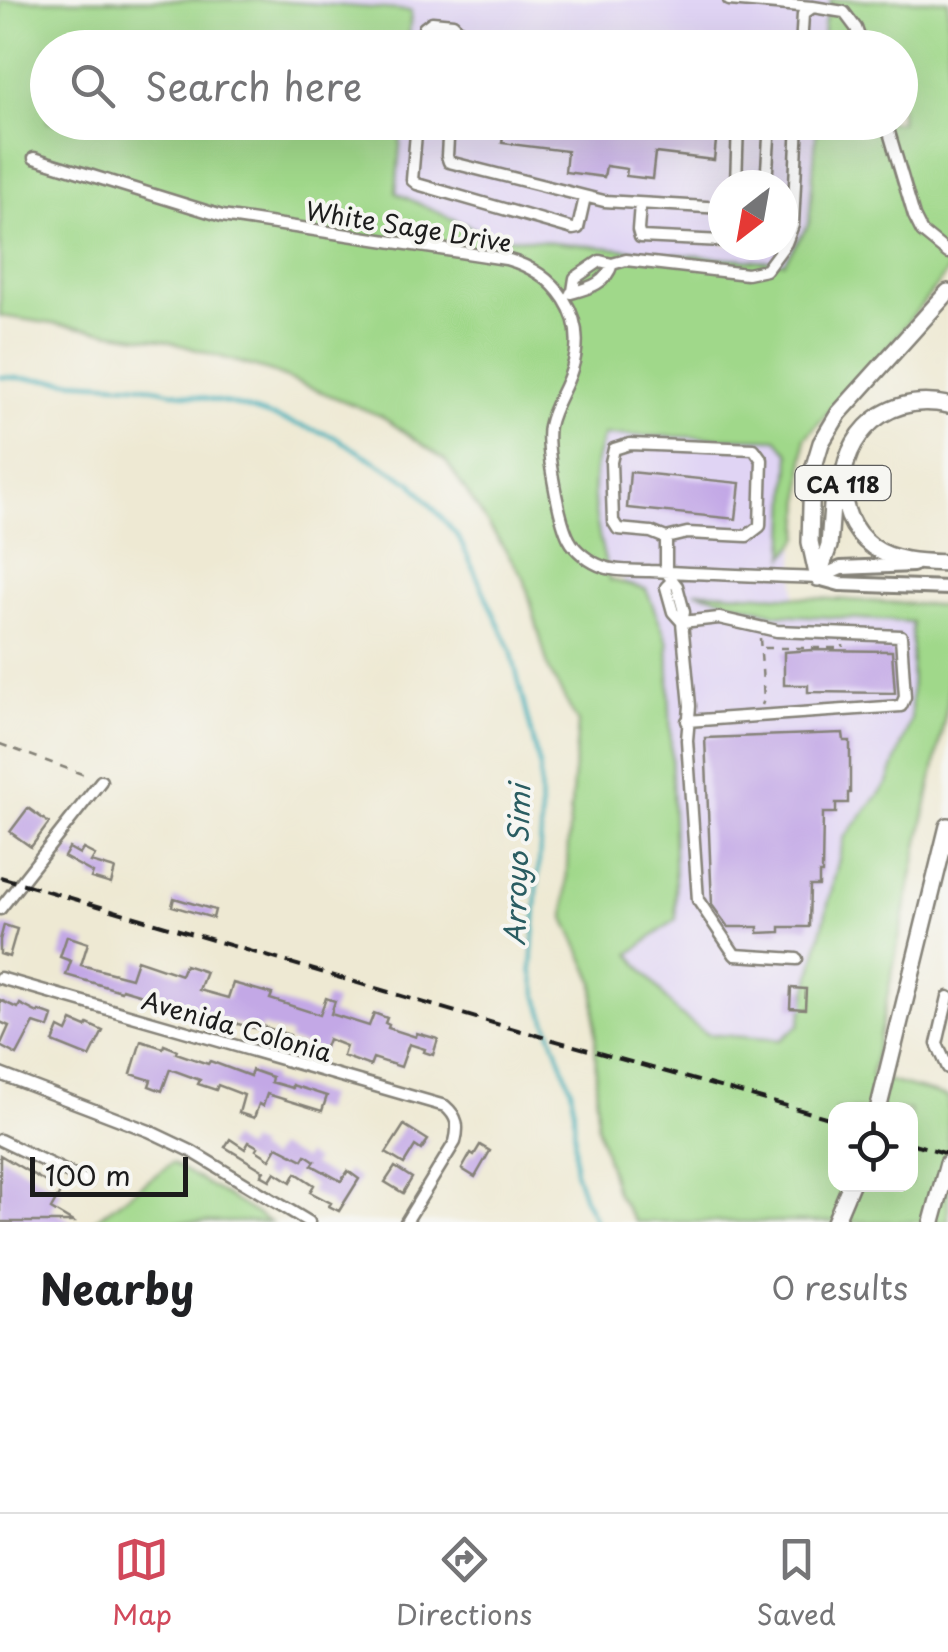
<!DOCTYPE html>
<html lang="en">
<head>
<meta charset="utf-8">
<style>
  body { margin:0; font-family:"Playpen Sans",sans-serif; background:#f2f2f2; color:#202124 }
  .controls { position:absolute; right:30px; bottom:30px; display:grid; overflow:hidden; border-radius:20px; box-shadow:0 10px 40px #0002 }
  .controls button { width:90px; height:90px; display:grid; place-items:center; padding:0; border:0; border-bottom:2px solid #e0e0e0; background:#fff; color:#202124; font:50px sans-serif }
  .compass { position:absolute; left:708px; top:170px; width:90px; height:90px; border-radius:50%; background:#fff; box-shadow:0 10px 40px #0002; rotate:211deg }
  .scale { position:absolute; left:30px; bottom:25px; width:158px; box-sizing:border-box; padding-left:10px; border:5px solid #1c1c1c; border-top:0; font-size:28px; line-height:35px; white-space:nowrap; color:#1c1c1c; -webkit-text-stroke:8px #f6f6f2; paint-order:stroke }
  .list { margin:0; padding:0; list-style:none }
  h2 { display:flex; justify-content:space-between; align-items:center; height:130px; margin:0; padding:0 40px; font-size:42px }
  h2 small { font-size:32px; font-weight:400; color:#757577 }
  .icon { flex:none; width:55px; height:55px; fill:none; stroke:currentColor; stroke-width:2; stroke-linecap:round; stroke-linejoin:round }
  .map { position:relative; flex:none; width:948px; height:1222px; overflow:hidden }
  .search { position:absolute; background:#fff; box-shadow:0 10px 40px #0002; left:30px; right:30px; top:30px; height:110px; display:flex; align-items:center; gap:25px; box-sizing:border-box; padding:0 35px; border-radius:55px; color:#757577; font-size:38px }
  .sheet { height:290px; background:#fff }
  nav { display:flex; justify-content:space-around; align-items:center; box-sizing:border-box; height:140px; border-top:2px solid #e0e0e0; background:#fff; font-size:28px; color:#757577 }
  nav a { display:grid; justify-items:center; gap:5px }
  nav .on { color:#d1495b }
  .map>svg:first-child { display:block }
</style>
</head>
<body>
<div class="map">
<svg width="948" height="1222" viewBox="0 0 948 1222">
  <rect width="100%" height="100%" fill="#f6f6f2"/>
  <filter id="ink" filterUnits="userSpaceOnUse"><feTurbulence type="fractalNoise" baseFrequency=".01" numOctaves="2"/><feDisplacementMap in="SourceGraphic" scale="20" xChannelSelector="R" yChannelSelector="G"/><feConvolveMatrix kernelMatrix="1 2 1 2 8 2 1 2 1" color-interpolation-filters="sRGB"/></filter>
  <filter id="wash" filterUnits="userSpaceOnUse"><feTurbulence type="fractalNoise" baseFrequency=".0048" numOctaves="4" result="noise"/><feDisplacementMap in="SourceGraphic" scale="40" xChannelSelector="R" yChannelSelector="G"/><feGaussianBlur stdDeviation="2.25" result="paint"/><feColorMatrix in="noise" values="0 0 0 0 0 0 0 0 0 0 0 0 0 0 0 0 0 1.4 0 .05"/><feComposite in="paint" operator="in"/></filter>
  <g filter="url(#wash)">
    <rect width="100%" height="100%" fill="#eee9d3"/>
    <path fill="#e0d4f4" fill-rule="evenodd" d="M 260,0 L 831,0 L 824,25 L 823,48 L 408,47 L 411,11 Z
      M 402,123 L 817,123 L 809,224 L 784,262 L 668,254 L 487,235 L 396,193 ZM 723,185 L 783,185 L 783,245 L 723,245 Z
      M 595,432 L 798,435 L 794,607 L 926,616 L 918,726 L 796,1066 L 700,1042 L 626,958 L 668,918 L 642,601 L 592,547 Z"/>
    <path fill="#a0d88a" stroke="#5e7a53" stroke-width="2.5" fill-rule="evenodd" d="M 0,0 L 260,0 L 411,11 L 408,47 L 48,48 L 48,122 L 402,123 L 396,193 L 487,235 L 668,254 L 784,262 L 809,224 L 817,123 L 900,122 L 900,48 L 823,47 L 824,25 L 831,0 L 948,0 L 948,271 L 894,340 L 805,438 L 800,537 L 785,557 L 790,454 L 777,439 L 604,435 C 584,483 597,532 610,580 L 646,589 L 668,642 L 676,919 L 630,954 L 678,1013 L 707,1034 L 780,1040 L 799,1025 L 844,838 L 888,783 L 911,719 L 912,622 L 776,614 L 695,591 L 948,606 L 948,701 L 871,1076 L 948,1097 L 948,1222 L 635,1222 L 616,1192 L 597,1125 L 594,981 L 565,918 L 568,842 L 578,723 L 549,670 L 524,578 L 445,460 L 381,416 L 272,372 L 167,341 L 0,316 ZM 836,1110 L 910,1110 L 910,1184 L 836,1184 Z
      M 172,1163 L 270,1222 L 92,1222 Z"/>
    <g fill="none" stroke-linecap="round" stroke-linejoin="round">
      <path stroke="#3cadb7" stroke-width="4" d="M 0,377 L 139,385 L 233,404 L 333,436 L 412,483 L 459,538 L 511,650 L 540,769 L 541,832 L 532,969 L 538,998 L 571,1088 L 574,1110 L 575,1171 L 584,1198 L 596,1222"/>
    </g>
    <g id="blocks">
      <path fill="#c3a8e6" d="M 505,122 L 718,122 L 714,160 L 655,153 L 652,179 L 626,176 L 627,169 L 606,166 L 604,177 L 565,172 L 567,151 L 502,143 Z
        M 630,472 L 740,483 L 736,519 L 627,508 Z
        M 812,650 L 892,651 L 895,693 L 808,692 L 808,685 L 784,685 L 784,652 Z
        M 843,733 L 844,741 L 850,741 L 850,793 L 848,793 L 848,803 L 836,803 L 836,813 L 823,813 L 822,874 L 819,874 L 819,886 L 810,886 L 809,927 L 780,927 L 780,932 L 758,933 L 758,927 L 728,927 L 712,905 L 705,738 Z
        M 28,808 L 49,823 L 31,847 L 10,832 Z
        M 69,848 L 80,854 L 83,849 L 95,855 L 91,862 L 115,869 L 111,884 L 91,878 L 93,873 L 64,857 Z
        M 174,898 L 215,910 L 213,918 L 172,906 Z
        M 4,925 L 17,929 L 9,957 L 0,954 L 0,940 Z
        M 67,936 L 88,943 L 81,965 L 131,978 L 137,960 L 181,975 L 185,965 L 206,972 L 199,990 L 228,998 L 233,983 L 272,994 L 270,999 L 320,1015 L 326,998 L 335,1001 L 331,1014 L 369,1026 L 374,1013 L 387,1018 L 385,1023 L 389,1025 L 388,1028 L 416,1037 L 417,1033 L 438,1039 L 433,1055 L 424,1052 L 425,1049 L 409,1044 L 401,1067 L 373,1058 L 370,1066 L 343,1056 L 346,1046 L 328,1039 L 324,1050 L 289,1040 L 290,1035 L 262,1026 L 261,1030 L 238,1024 L 170,1003 L 169,1006 L 159,1002 L 159,1000 L 122,989 L 121,991 L 66,975 L 71,961 L 60,957 Z
        M 791,988 L 806,989 L 805,1009 L 790,1008 Z
        M 0,1000 L 15,1007 L 18,1008 L 20,1004 L 38,1013 L 39,1011 L 53,1016 L 49,1028 L 34,1023 L 17,1055 L 0,1046 L 9,1026 L 0,1022 Z
        M 72,1021 L 86,1027 L 88,1024 L 103,1031 L 90,1057 L 53,1042 L 59,1028 L 67,1032 Z
        M 141,1041 L 163,1048 L 164,1045 L 177,1050 L 176,1053 L 208,1064 L 210,1061 L 250,1076 L 252,1070 L 272,1077 L 271,1082 L 292,1088 L 292,1085 L 327,1096 L 322,1111 L 267,1094 L 263,1106 L 259,1104 L 254,1118 L 239,1113 L 244,1095 L 218,1085 L 216,1090 L 198,1084 L 200,1080 L 170,1069 L 162,1091 L 149,1086 L 151,1080 L 131,1074 Z
        M 404,1125 L 428,1140 L 421,1150 L 415,1146 L 404,1164 L 386,1153 Z
        M 230,1139 L 245,1149 L 249,1142 L 258,1147 L 256,1150 L 270,1159 L 277,1147 L 303,1160 L 306,1155 L 315,1161 L 312,1165 L 341,1181 L 348,1171 L 359,1179 L 339,1211 L 329,1206 L 331,1203 L 310,1192 L 314,1185 L 296,1173 L 291,1182 L 275,1172 L 270,1180 L 261,1175 L 264,1171 L 225,1147 Z
        M 480,1145 L 490,1151 L 475,1177 L 462,1169 L 471,1153 L 474,1155 Z
        M 0,1155 L 61,1191 L 51,1209 L 73,1222 L 0,1222 Z
        M 395,1167 L 412,1178 L 403,1193 L 385,1182 Z"/>
    </g>
  </g>
  <g filter="url(#ink)">
    <use href="#blocks" fill-opacity="0" stroke="#858278" stroke-width="2.5"/>
    <g fill="none" stroke-linecap="round" stroke-linejoin="round">
      <defs>
        <path id="minor" d="M 729,0 L 812,7
          M 423,48 L 424,28 L 432,22 L 453,24 L 458,29 L 456,48
          M 801,48 L 803,14 L 813,7 L 844,12 L 856,28 L 863,48
          M 417,122 L 412,180 L 417,184 L 573,229 L 578,228 L 585,197
          M 449,122 L 447,156 L 449,162 L 604,201 L 723,208
          M 886,122 L 914,216 L 922,232 L 948,253
          M 34,158 L 222,216 L 506,259 C 556,273 589,316 572,369 C 566,389 553,406 549,426 C 545,446 559,520 569,539 C 575,551 591,563 604,567 C 617,572 636,570 649,571 C 706,574 762,576 818,578
          M 736,185 L 738,122
          M 766,185 L 770,122
          M 640,204 L 638,230 L 640,237 L 723,241
          M 573,291 L 575,278 L 600,261 L 612,264 L 626,260 L 747,274 L 766,270 L 786,243 L 793,225 L 798,122
          M 571,293 C 589,288 606,284 612,264
          M 666,538 L 687,533 L 747,536 L 760,526 L 762,460 L 754,449 L 630,444 L 614,449 L 611,462 L 613,521 L 618,529 L 651,532 L 666,538 L 666,572 L 677,586 L 684,612 L 682,622 L 690,706 L 687,740 L 698,900 L 735,955 L 797,959
          M 672,581 L 666,587 L 673,612 L 682,622
          M 682,622 L 719,618 L 777,631 L 901,636 L 905,697 L 901,706 L 687,721
          M 0,909 L 101,781
          M 0,978 L 445,1106 C 458,1117 459,1127 455,1142 L 406,1222
          M 948,997 L 937,1044 L 948,1068
          M 0,1074 L 149,1131 L 191,1151 L 309,1222
          M 0,1140 L 88,1182"/>
        <path id="major" d="M 818,578 L 841,568 L 913,565
          M 818,578 L 840,584 L 948,588"/>
        <path id="highway" d="M 948,405 C 925,400 902,402 881,415 C 836,444 828,514 873,547 C 894,562 924,562 948,563
          M 819,574 L 829,546 L 834,479
          M 818,578 L 810,542 L 812,473 L 821,443 L 839,413 L 948,292
          M 878,1110 L 948,826
          M 835,1222 L 851,1184
          M 932,1222 L 948,1163"/>
      </defs>
      <use href="#minor" stroke="#858278" stroke-width="15"/>
      <use href="#major" stroke="#858278" stroke-width="18"/>
      <use href="#highway" stroke="#858278" stroke-width="20"/>
      <path stroke="#858278" stroke-width="2.5" stroke-dasharray="8 8" stroke-linecap="butt" d="M 760,638 L 764,700 L 762,705
        M 764,648 L 843,648 L 843,645
        M 0,744 L 90,777"/>
      <use href="#minor" stroke="#fff" stroke-width="10"/>
      <use href="#major" stroke="#fff" stroke-width="12"/>
      <use href="#highway" stroke="#fff" stroke-width="15"/>
      <path stroke="#1c1c1c" stroke-width="4" stroke-dasharray="15 8" stroke-linecap="butt" d="M 0,877 L 493,1023 L 836,1120
        M 910,1143 L 948,1154"/>
    </g>
  </g>
  <g text-anchor="middle" dominant-baseline="central" stroke-width="8" stroke-linejoin="round" paint-order="stroke">
    <rect fill="#f6f6f2" stroke="#5d5d5c" stroke-width="2.5" x="795.5" y="466" width="95" height="34" rx="8"/>
    <g font-size="22" font-weight="bold" fill="#1c1c1c">
      <text x="843" y="483">CA 118</text>
    </g>
    <g font-size="25" fill="#1c1c1c" stroke="#f6f6f2">
      <text transform="translate(409 226) rotate(9)">White Sage Drive</text>
      <text transform="translate(237 1026) rotate(16)">Avenida Colonia</text>
    </g>
    <g font-size="28" font-style="italic" fill="#2a5d62" stroke="#f6f6f2">
      <text transform="translate(516 865) rotate(-88)">Arroyo Simi</text>
    </g>
  </g>
</svg>
<div class="controls">
<button><svg class="icon" aria-label="locate" viewBox="0 0 24 24"><circle cx="12" cy="12" r="6"/><path d="M12 2v4M12 18v4M2 12h4M18 12h4"/></svg></button>
</div>
<svg class="compass" viewBox="-18 -18 36 36"><path d="M0-13l5 13h-10z" fill="#e53935"/><path d="M0 13l5-13h-10z" fill="#757577"/></svg>
<div class="scale">100 m</div>
<div class="search"><svg class="icon" aria-label="search" viewBox="0 0 24 24"><circle cx="10" cy="10" r="6"/><path d="M15 15l6 6"/></svg>Search here</div>
</div>
<section class="sheet">
<h2>Nearby<small>0 results</small></h2>
<ul class="list">
</ul>
</section>
<nav>
<a class="on"><svg class="icon" aria-label="map" viewBox="0 0 24 24"><path d="M3 6l6-2 6 2 6-2v14l-6 2-6-2-6 2zM9 4v14M15 6v14"/></svg>Map</a>
<a><svg class="icon" aria-label="directions" viewBox="0 0 24 24"><path d="M12 3l9 9-9 9-9-9zM9 14v-3h6M13 9l2 2-2 2"/></svg>Directions</a>
<a><svg class="icon" aria-label="saved" viewBox="0 0 24 24"><path d="M7 4h10v16l-5-4-5 4z"/></svg>Saved</a>
</nav>
</body>
</html>
